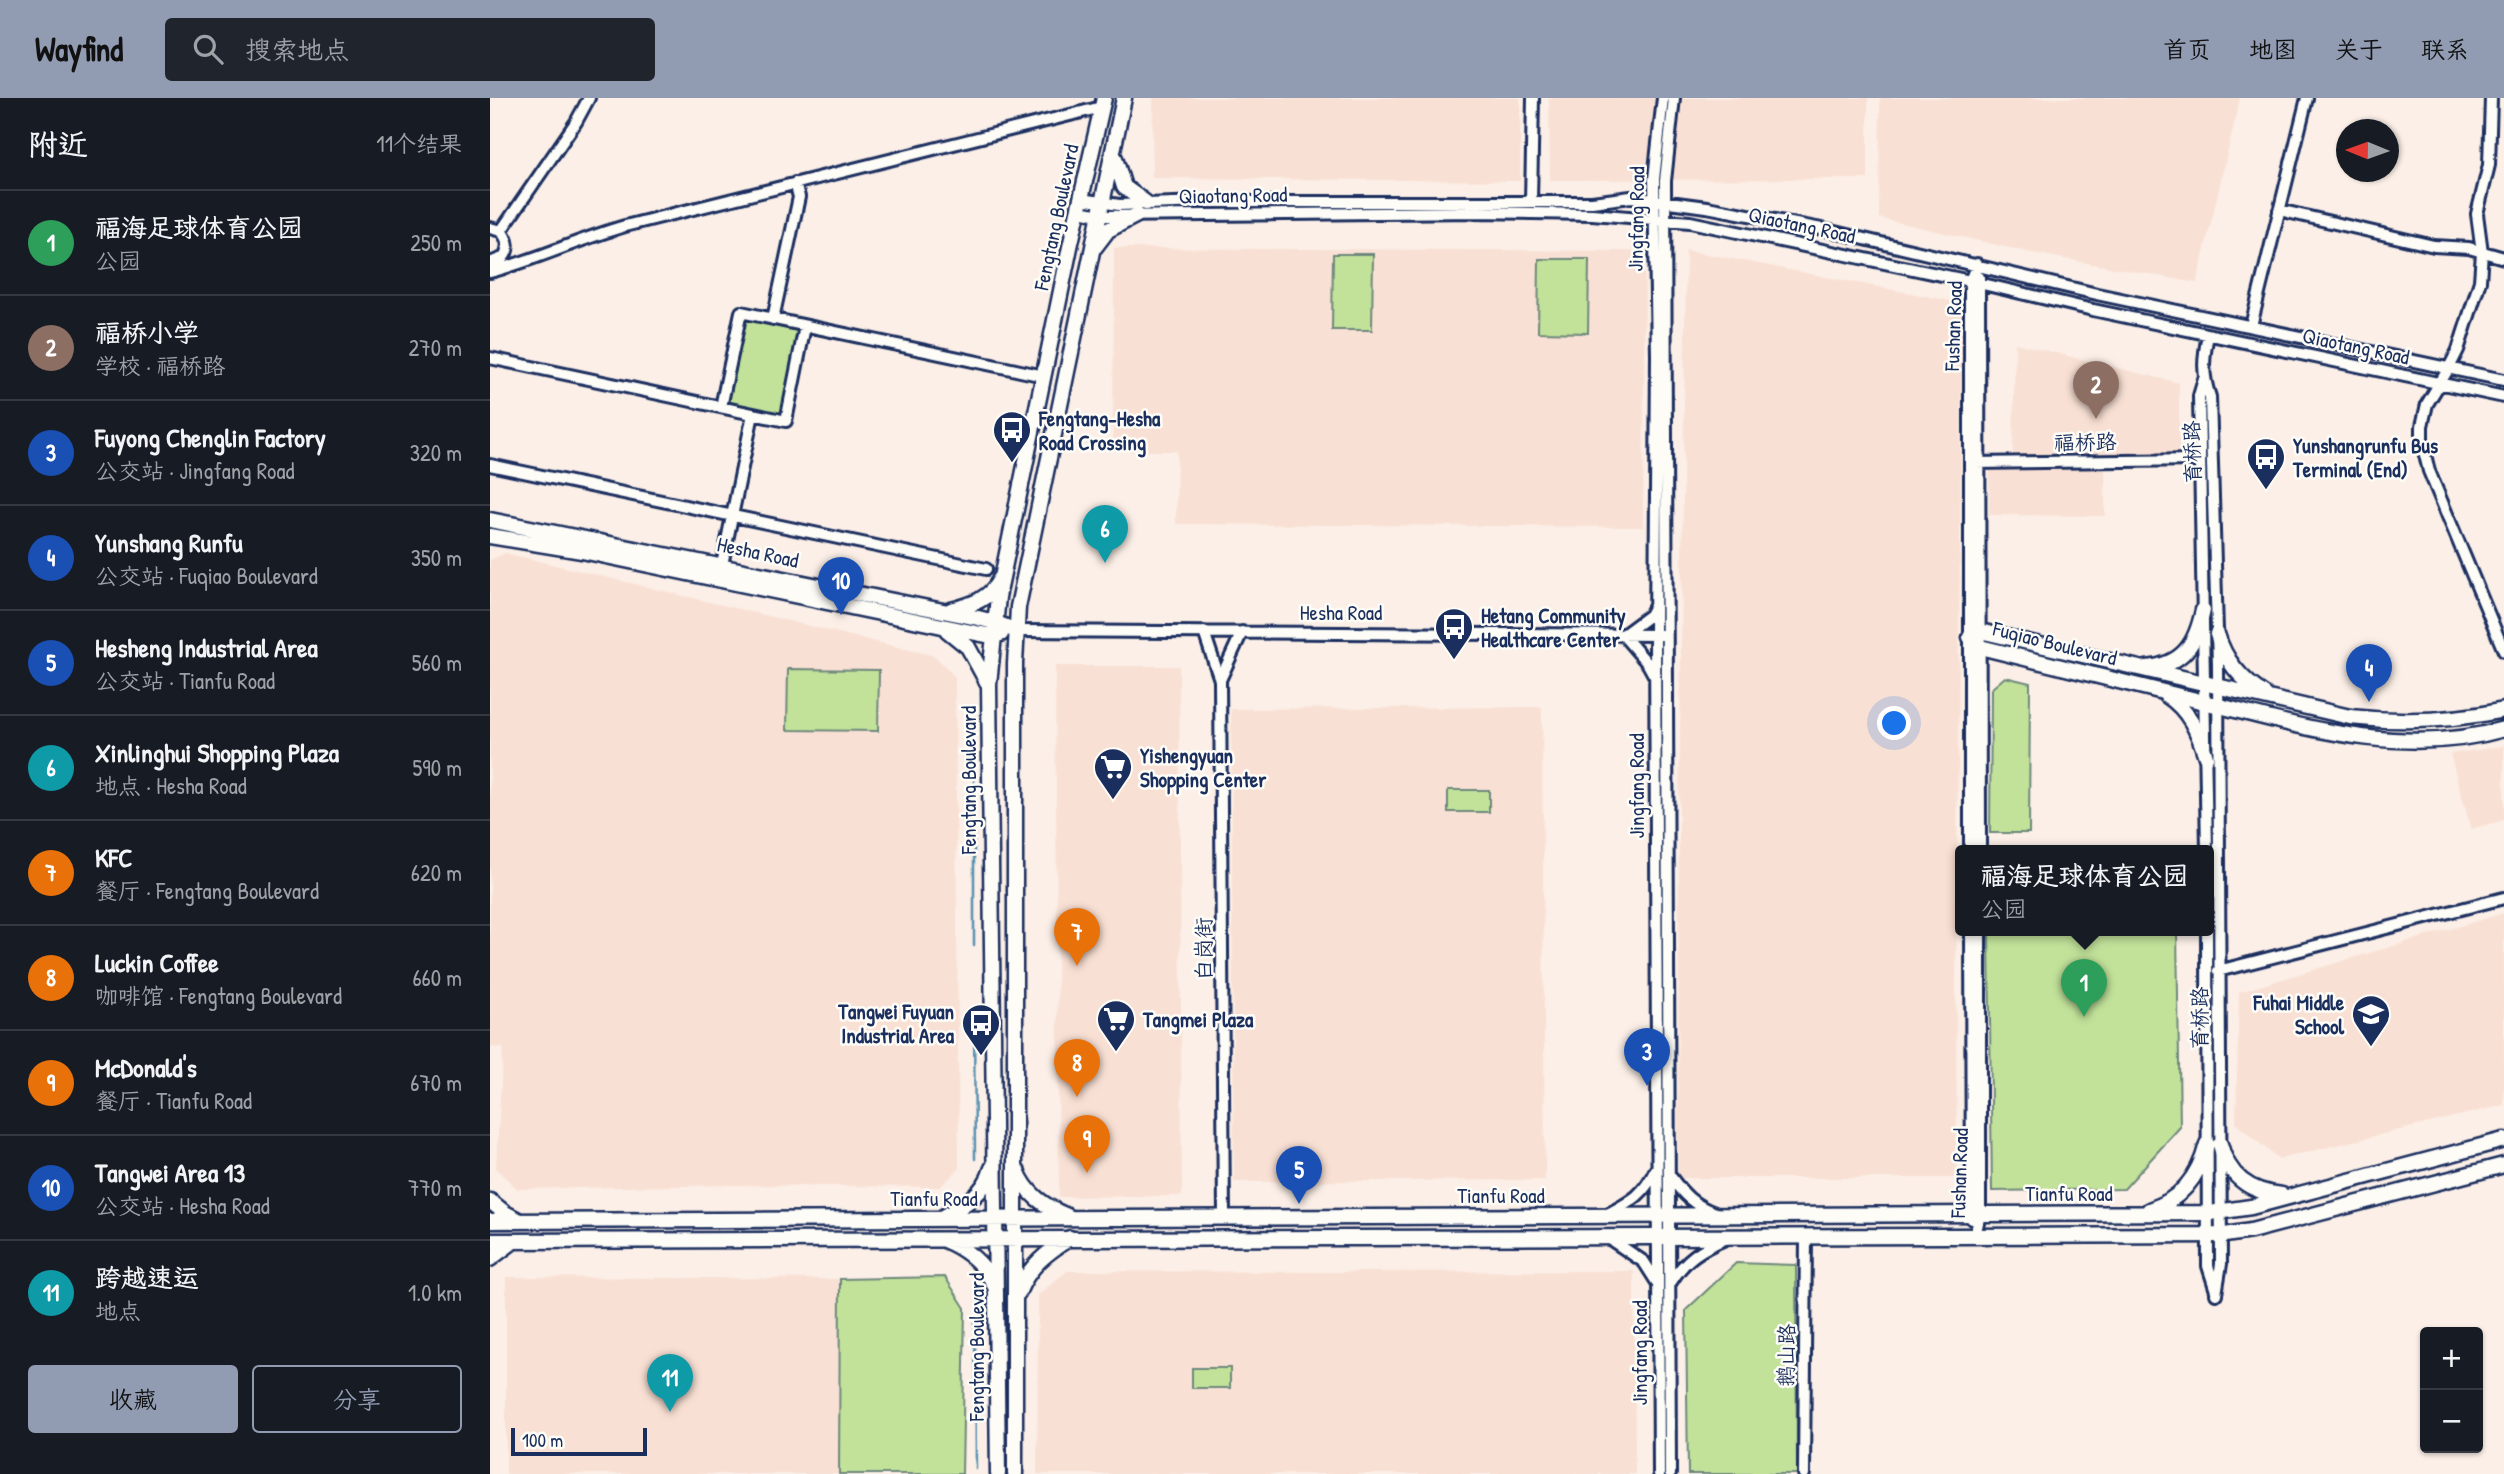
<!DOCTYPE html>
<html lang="zh">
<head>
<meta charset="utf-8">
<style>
  body { margin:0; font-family:"Patrick Hand","LXGW WenKai TC",sans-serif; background:#20242c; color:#f1f3f6 }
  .controls { position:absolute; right:21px; bottom:21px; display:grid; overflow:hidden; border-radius:7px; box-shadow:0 2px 5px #0004 }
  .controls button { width:63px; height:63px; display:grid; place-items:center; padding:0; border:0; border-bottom:2px solid #363941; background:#171b24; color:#f1f3f6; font:35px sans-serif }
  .compass { position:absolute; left:1846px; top:21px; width:63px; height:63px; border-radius:50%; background:#171b24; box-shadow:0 2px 5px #0004; rotate:271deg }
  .scale { position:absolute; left:21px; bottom:18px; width:136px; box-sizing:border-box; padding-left:7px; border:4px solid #1b2f5e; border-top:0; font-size:19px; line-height:24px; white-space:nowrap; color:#1b2f5e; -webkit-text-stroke:5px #fdfcf7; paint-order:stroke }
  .you { position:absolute; left:1405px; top:626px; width:24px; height:24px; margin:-18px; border:5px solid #fff; border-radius:50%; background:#1a73e8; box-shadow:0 0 0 10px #1a73e833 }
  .badge { display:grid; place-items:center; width:46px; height:46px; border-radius:50%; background:#919bb2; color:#fff; font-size:23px; font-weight:700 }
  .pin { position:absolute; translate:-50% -58px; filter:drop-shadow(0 2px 4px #0008) }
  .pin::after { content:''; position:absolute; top:37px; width:24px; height:21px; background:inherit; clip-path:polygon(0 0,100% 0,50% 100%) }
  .popup { position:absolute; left:1465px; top:747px; width:259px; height:91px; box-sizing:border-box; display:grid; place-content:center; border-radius:7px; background:#171b24; filter:drop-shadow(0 2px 5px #0005); font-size:23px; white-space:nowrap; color:#9ea1a6 }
  .popup b { font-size:26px; color:#f1f3f6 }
  .popup::after { content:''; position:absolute; left:50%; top:100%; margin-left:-14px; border:14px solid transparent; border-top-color:#171b24 }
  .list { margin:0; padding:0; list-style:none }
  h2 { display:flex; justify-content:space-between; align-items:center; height:91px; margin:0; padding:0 28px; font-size:30px }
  h2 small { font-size:23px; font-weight:400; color:#9ea1a6 }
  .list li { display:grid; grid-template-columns:46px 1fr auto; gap:21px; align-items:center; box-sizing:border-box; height:105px; padding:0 28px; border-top:2px solid #363941 }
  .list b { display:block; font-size:26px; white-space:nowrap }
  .list p { margin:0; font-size:23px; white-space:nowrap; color:#9ea1a6 }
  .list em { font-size:23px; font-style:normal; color:#9ea1a6 }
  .actions { display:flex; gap:14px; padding:21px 28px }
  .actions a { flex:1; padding:16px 0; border:2px solid #919bb2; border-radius:7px; text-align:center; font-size:24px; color:#919bb2 }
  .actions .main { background:#919bb2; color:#111 }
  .icon { flex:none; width:38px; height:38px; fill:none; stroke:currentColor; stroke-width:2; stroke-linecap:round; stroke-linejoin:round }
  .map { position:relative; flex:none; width:2014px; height:1376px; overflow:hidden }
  header { display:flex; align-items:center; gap:42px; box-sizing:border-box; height:98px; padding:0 35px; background:#919bb2; color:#111 }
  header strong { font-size:33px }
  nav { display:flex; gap:38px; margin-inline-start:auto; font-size:24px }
  .search { width:490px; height:63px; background:#20242c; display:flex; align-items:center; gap:18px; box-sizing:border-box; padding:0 24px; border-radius:7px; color:#9ea1a6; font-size:26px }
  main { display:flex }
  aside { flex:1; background:#171b24 }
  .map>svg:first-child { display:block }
</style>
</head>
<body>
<header>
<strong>Wayfind</strong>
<div class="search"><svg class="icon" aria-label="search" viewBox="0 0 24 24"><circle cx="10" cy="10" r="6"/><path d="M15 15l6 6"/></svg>搜索地点</div>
<nav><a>首页</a><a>地图</a><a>关于</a><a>联系</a></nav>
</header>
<main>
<aside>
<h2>附近<small>11个结果</small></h2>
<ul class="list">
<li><span class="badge" style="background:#2e9e5b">1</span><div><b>福海足球体育公园</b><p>公园</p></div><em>250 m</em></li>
<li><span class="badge" style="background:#8d6e63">2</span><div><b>福桥小学</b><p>学校 · 福桥路</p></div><em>270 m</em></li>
<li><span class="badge" style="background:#1a4fb4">3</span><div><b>Fuyong Chenglin Factory</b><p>公交站 · Jingfang Road</p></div><em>320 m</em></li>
<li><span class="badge" style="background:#1a4fb4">4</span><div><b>Yunshang Runfu</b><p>公交站 · Fuqiao Boulevard</p></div><em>350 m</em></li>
<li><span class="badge" style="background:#1a4fb4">5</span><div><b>Hesheng Industrial Area</b><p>公交站 · Tianfu Road</p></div><em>560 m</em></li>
<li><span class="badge" style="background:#0f9aa8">6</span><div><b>Xinlinghui Shopping Plaza</b><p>地点 · Hesha Road</p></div><em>590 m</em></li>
<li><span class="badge" style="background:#e8710a">7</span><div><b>KFC</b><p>餐厅 · Fengtang Boulevard</p></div><em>620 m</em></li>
<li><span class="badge" style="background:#e8710a">8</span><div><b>Luckin Coffee</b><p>咖啡馆 · Fengtang Boulevard</p></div><em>660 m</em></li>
<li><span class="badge" style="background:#e8710a">9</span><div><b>McDonald's</b><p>餐厅 · Tianfu Road</p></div><em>670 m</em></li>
<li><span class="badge" style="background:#1a4fb4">10</span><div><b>Tangwei Area 13</b><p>公交站 · Hesha Road</p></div><em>770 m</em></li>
<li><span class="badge" style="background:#0f9aa8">11</span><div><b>跨越速运</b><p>地点</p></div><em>1.0 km</em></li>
</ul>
<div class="actions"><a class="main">收藏</a><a>分享</a></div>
</aside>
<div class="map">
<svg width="2014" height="1376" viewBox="0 0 2014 1376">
  <rect width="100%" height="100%" fill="#fbefe7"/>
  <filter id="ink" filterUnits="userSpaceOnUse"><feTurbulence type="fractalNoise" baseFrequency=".0143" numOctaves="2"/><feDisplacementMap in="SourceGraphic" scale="14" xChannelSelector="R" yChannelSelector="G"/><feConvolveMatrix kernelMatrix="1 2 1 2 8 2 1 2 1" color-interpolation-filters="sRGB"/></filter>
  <g filter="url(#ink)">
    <path fill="#f9e0d4" d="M 663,0 L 1030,0 L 1030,83 L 662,80 Z
      M 1059,0 L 1378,0 L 1378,81 L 1060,82 Z
      M 1390,0 L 1750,0 L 1707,185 L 1537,154 L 1389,120 Z
      M 624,150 L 1155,153 L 1153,429 L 686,426 L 687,353 L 623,353 Z
      M 1196,152 L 1472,205 L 1466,886 L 1467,1080 L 1188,1080 L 1189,717 Z
      M 1525,245 L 1689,285 L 1689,357 L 1523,358 Z
      M 1500,370 L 1615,371 L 1615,418 L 1499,417 Z
      M 15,455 L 445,558 L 465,579 L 469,1071 L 450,1089 L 243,1087 L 28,1091 L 6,1071 L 13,950 L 0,949 L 0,462 Z
      M 565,568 L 689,568 L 692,1098 L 569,1099 Z
      M 1052,609 L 1055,1082 L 744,1084 L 741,611 Z
      M 2014,648 L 2014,722 L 1981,731 L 1960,656 Z
      M 2014,815 L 2014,1007 L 1789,1061 L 1746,1026 L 1749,894 Z
      M 577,1173 L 848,1174 L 1144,1173 L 1145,1376 L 547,1376 L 548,1197 Z
      M 16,1179 L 350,1181 L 349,1376 L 16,1376 Z"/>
    <path fill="#c2e29a" stroke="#6e887c" stroke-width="2" d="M 843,156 L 883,156 L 882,232 L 842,232 Z
      M 1049,161 L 1099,161 L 1098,235 L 1048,234 Z
      M 254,219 L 310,231 L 293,318 L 236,306 Z
      M 298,571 L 389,572 L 388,633 L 297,632 Z
      M 1515,579 L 1540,585 L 1539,735 L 1500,735 L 1501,591 Z
      M 958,692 L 999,692 L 999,714 L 958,714 Z
      M 1499,833 L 1687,833 L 1690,1029 L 1634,1091 L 1502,1093 Z
      M 1246,1165 L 1306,1167 L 1307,1376 L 1198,1376 L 1196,1212 Z
      M 455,1179 L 475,1210 L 472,1376 L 349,1376 L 350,1181 Z
      M 702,1270 L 740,1270 L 740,1290 L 702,1290 Z"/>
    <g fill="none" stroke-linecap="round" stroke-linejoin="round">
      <path stroke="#5c92b1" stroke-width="2.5" d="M 484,668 L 484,847
        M 484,919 L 485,1061
        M 485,1224 L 486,1371"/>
      <defs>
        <path id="minor" d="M 2001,0 L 1999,67 L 1987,116 L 1992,154 L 1990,183 L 1968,252 L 1959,270 L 1937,306 L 1932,328 L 1932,345 L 1939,373 L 2014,553
          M 591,101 L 629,107 L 712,104 L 1102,104 L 1141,99 L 1217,109 L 1332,131 L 1607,196 L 2014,282
          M 1041,103 L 1043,0
          M 1789,112 L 1944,148 L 1979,150 L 2014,160
          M 588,113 L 617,118 L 988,114 L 1102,116 L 1200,124 L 1480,183 L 1603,212 L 2014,299
          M 0,130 L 11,133 C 19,142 20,151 13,160 L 0,165
          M 11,133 L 86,24 L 99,0
          M 0,174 C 46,162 89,141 135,128 L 612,9
          M 1489,179 L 1490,753
          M 283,221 L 309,99 L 305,85
          M 1761,228 L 1817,0
          M 1718,237 C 1713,260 1712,276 1720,299 L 1728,566 L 1731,1166 L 1726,1196
          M 0,260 L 296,323 L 315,228
          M 1714,281 L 1709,298 L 1717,753
          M 231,309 L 251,214 L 554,278
          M 1486,365 L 1710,362
          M 0,367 L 496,471
          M 232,467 L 263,316
          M 526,533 L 1171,537
          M 714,534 L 730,582 L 734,1120
          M 1164,577 L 1158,566 L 1133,537 L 1160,517 L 1165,508
          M 730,582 L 752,534
          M 1480,753 L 1480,183 L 1487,166
          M 1481,833 L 1482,1121
          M 1717,833 L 1718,1168 L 1726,1193
          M 1728,873 L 2014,800
          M 1180,1078 C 1193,1096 1203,1107 1225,1115
          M 1116,1117 C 1142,1103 1153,1098 1166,1071
          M 1485,1138 L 1490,1116 L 1490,833
          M 1117,1139 L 1154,1164 L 1168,1186
          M 1181,1184 C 1195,1161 1211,1151 1235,1141
          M 1169,1376 L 1165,537 L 1167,257 L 1164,81 L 1173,0
          M 1180,1376 L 1175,83 L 1184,0
          M 1314,1376 L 1316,1139"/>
        <path id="major" d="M 625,60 L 634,89 L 656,105
          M 605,149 L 618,132 L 647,117
          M 0,422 L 488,520 L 504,524 L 526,533
          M 0,438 L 92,453 L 486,535 L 502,538 L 511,536
          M 461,512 C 482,507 500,501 510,481
          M 457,532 L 478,549 L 497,584
          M 1727,536 C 1735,563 1751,582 1775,597
          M 1656,570 C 1693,567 1706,546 1713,512
          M 1676,597 C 1699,612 1708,633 1716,659
          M 2014,612 C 1963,623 1912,625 1860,619 L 1490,533 L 1480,539 L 1490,549 C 1562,567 1634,584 1706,602 C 1806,627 1911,661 2014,631
          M 1730,1046 C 1738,1078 1759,1094 1792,1097
          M 527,1072 C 536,1096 554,1108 577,1118
          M 0,1103 L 15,1115 L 30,1123
          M 1659,1112 C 1691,1102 1709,1078 1717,1046
          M 451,1120 C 473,1108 495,1096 502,1070
          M 0,1123 L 1720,1115 L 1761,1109 L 2014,1042
          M 454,1142 C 476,1151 495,1166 505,1189
          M 0,1143 L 1735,1137 L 1761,1133 L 2014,1067
          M 0,1161 L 24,1143
          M 528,1195 C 539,1168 556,1155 580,1140
          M 508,1376 L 499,586 L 508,499 L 580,149 L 614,0
          M 525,1376 L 525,566 L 528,509 L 634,0"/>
      </defs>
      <use href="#minor" stroke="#1b2f5e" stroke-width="16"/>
      <use href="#major" stroke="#1b2f5e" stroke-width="19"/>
      <use href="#minor" stroke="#fdfcf7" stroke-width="10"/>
      <use href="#major" stroke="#fdfcf7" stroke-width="14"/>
    </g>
  </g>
  <defs>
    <symbol id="bus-pin" viewBox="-11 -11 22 30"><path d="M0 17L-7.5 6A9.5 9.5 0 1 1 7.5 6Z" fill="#1b2f5e" stroke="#fdfcf7"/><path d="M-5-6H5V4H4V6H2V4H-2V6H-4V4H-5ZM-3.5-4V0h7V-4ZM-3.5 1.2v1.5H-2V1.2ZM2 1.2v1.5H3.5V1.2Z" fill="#fff"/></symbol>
    <symbol id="supermarket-pin" viewBox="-11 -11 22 30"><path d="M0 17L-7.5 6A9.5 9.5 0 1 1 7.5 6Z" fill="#1b2f5e" stroke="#fdfcf7"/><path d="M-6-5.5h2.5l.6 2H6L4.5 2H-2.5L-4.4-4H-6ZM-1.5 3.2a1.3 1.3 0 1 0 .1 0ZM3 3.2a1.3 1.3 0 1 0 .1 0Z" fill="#fff"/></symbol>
    <symbol id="school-pin" viewBox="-11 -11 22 30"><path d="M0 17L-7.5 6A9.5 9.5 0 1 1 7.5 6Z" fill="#1b2f5e" stroke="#fdfcf7"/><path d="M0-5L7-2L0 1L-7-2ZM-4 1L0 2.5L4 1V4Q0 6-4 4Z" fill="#fff"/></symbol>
  </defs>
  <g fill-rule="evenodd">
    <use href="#bus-pin" x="500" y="310" width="44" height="60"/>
    <use href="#bus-pin" x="1754" y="337" width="44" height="60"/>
    <use href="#bus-pin" x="942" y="507" width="44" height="60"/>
    <use href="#supermarket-pin" x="601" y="647" width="44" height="60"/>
    <use href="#school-pin" x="1859" y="894" width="44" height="60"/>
    <use href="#supermarket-pin" x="604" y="899" width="44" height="60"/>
    <use href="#bus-pin" x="469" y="903" width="44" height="60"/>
  </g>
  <g text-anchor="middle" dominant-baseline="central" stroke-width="5" stroke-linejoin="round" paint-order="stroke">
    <g font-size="21" fill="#1b2f5e" stroke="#fdfcf7">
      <text transform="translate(743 97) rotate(-1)">Qiaotang Road</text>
      <text transform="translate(566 119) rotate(-78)">Fengtang Boulevard</text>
      <text transform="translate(1146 121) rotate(-89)">Jingfang Road</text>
      <text transform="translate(1312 127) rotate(12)">Qiaotang Road</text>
      <text transform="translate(1463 228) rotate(-88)">Fushan Road</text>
      <text transform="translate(1866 248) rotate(12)">Qiaotang Road</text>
      <text transform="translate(1595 344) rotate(-1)">福桥路</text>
      <text transform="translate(1702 354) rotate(-92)">育桥路</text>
      <text transform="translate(268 454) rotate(12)">Hesha Road</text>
      <text x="851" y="514">Hesha Road</text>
      <text transform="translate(1565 545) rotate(14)">Fuqiao Boulevard</text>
      <text transform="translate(478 682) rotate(-90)">Fengtang Boulevard</text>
      <text transform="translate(1146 688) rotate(-90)">Jingfang Road</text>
      <text transform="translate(713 851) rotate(-90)">白岗街</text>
      <text transform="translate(1709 920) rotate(-90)">育桥路</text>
      <text transform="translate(1469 1075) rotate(-88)">Fushan Road</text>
      <text x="1579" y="1095">Tianfu Road</text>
      <text x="1011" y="1097">Tianfu Road</text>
      <text x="444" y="1100">Tianfu Road</text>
      <text transform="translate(486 1249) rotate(-90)">Fengtang Boulevard</text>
      <text transform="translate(1149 1255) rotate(-90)">Jingfang Road</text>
      <text transform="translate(1296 1257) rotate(-89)">鹅山路</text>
    </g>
    <g font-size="21" font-weight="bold" fill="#1b2f5e" stroke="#fdfcf7" text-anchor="start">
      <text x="549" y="320">Fengtang-Hesha<tspan x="549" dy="24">Road Crossing</tspan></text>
      <text x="1803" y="347">Yunshangrunfu Bus<tspan x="1803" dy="24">Terminal (End)</tspan></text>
      <text x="991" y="517">Hetang Community<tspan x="991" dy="24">Healthcare Center</tspan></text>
      <text x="650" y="657">Yishengyuan<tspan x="650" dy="24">Shopping Center</tspan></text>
      <text x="1854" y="904" text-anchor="end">Fuhai Middle<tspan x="1854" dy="24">School</tspan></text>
      <text x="464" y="913" text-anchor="end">Tangwei Fuyuan<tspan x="464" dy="24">Industrial Area</tspan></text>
      <text x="653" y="921">Tangmei Plaza</text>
    </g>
  </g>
</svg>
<div class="controls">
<button>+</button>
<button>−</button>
</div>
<svg class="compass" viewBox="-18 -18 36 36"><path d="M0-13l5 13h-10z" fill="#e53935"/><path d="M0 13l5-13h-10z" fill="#9ea1a6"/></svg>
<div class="scale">100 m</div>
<div class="you"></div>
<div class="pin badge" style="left:1594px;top:919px;background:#2e9e5b">1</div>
<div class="popup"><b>福海足球体育公园</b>公园</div>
<div class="pin badge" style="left:1606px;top:321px;background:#8d6e63">2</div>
<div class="pin badge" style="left:1157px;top:988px;background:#1a4fb4">3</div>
<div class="pin badge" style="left:1879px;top:604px;background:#1a4fb4">4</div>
<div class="pin badge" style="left:809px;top:1106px;background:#1a4fb4">5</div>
<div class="pin badge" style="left:615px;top:465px;background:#0f9aa8">6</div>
<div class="pin badge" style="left:587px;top:868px;background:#e8710a">7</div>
<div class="pin badge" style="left:587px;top:999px;background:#e8710a">8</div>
<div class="pin badge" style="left:597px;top:1075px;background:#e8710a">9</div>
<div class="pin badge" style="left:351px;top:517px;background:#1a4fb4">10</div>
<div class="pin badge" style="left:180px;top:1314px;background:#0f9aa8">11</div>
</div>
</main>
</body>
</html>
